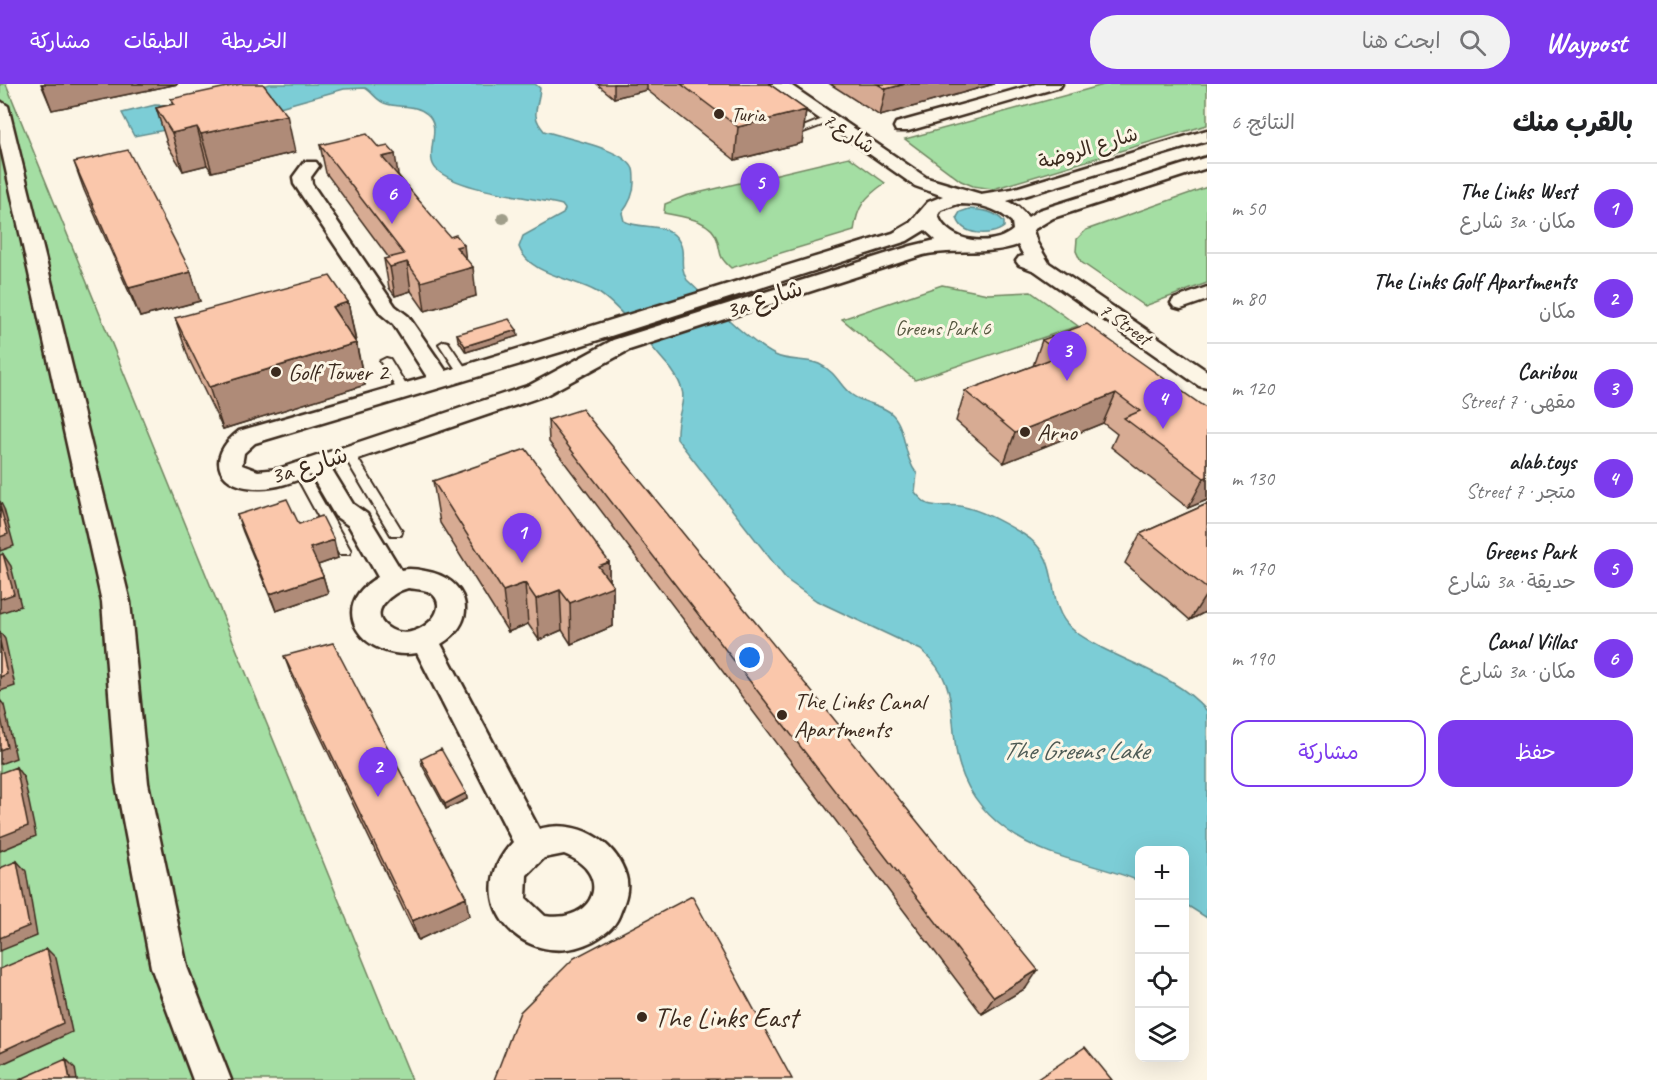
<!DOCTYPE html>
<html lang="ar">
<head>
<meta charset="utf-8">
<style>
  body { margin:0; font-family:Caveat,"Playpen Sans Arabic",sans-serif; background:#f2f2f2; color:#202124; direction:rtl }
  .controls { position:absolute; right:18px; bottom:18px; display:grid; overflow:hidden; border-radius:12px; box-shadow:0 6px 24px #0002 }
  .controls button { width:54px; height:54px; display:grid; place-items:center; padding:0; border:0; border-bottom:2px solid #e0e0e0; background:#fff; color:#202124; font:30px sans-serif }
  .you { position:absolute; left:750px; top:574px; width:21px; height:21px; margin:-15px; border:4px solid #fff; border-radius:50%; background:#1a73e8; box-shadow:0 0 0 9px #1a73e833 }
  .badge { display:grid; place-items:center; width:39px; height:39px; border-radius:50%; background:#7c3aed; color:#fff; font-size:20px; font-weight:700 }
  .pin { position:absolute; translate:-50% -50px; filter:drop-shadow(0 2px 3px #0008) }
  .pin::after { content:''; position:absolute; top:32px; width:21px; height:18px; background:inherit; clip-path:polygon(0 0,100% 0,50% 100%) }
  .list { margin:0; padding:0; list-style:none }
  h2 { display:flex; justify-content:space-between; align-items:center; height:78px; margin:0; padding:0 24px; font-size:26px }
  h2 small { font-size:20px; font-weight:400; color:#757577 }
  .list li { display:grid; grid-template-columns:39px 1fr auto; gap:18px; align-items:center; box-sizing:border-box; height:90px; padding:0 24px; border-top:2px solid #e0e0e0 }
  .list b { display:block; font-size:22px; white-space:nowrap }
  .list p { margin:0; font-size:20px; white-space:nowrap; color:#757577 }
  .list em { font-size:20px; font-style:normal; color:#757577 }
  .actions { display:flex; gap:12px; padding:18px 24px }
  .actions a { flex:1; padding:14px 0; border:2px solid #7c3aed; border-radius:18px; text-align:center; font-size:21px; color:#7c3aed }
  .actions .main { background:#7c3aed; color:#fff }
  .icon { flex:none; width:33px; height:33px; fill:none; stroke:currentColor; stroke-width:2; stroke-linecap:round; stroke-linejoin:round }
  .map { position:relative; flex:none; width:1207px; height:996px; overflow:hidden; direction:ltr }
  header { display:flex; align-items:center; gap:36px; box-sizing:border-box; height:84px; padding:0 30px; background:#7c3aed; color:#fff }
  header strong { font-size:28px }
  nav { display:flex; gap:33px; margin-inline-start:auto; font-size:21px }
  .search { width:420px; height:54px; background:#f2f2f2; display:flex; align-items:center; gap:15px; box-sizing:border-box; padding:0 21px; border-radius:33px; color:#757577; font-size:22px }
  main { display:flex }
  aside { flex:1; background:#fff }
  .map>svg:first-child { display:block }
</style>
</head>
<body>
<header>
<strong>Waypost</strong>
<div class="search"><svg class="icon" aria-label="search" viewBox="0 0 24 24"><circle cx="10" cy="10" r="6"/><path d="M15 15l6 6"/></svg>ابحث هنا</div>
<nav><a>الخريطة</a><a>الطبقات</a><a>مشاركة</a></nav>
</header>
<main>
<aside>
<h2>بالقرب منك<small>النتائج: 6</small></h2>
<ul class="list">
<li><span class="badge">1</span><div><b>The Links West</b><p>مكان · 3a شارع</p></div><em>50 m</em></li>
<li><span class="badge">2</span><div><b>The Links Golf Apartments</b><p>مكان</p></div><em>80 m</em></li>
<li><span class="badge">3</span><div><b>Caribou</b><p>مقهى · 7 Street</p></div><em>120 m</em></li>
<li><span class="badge">4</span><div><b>alab.toys</b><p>متجر · 7 Street</p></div><em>130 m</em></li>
<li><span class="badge">5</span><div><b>Greens Park</b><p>حديقة · 3a شارع</p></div><em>170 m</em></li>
<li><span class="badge">6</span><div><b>Canal Villas</b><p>مكان · 3a شارع</p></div><em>190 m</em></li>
</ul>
<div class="actions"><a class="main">حفظ</a><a>مشاركة</a></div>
</aside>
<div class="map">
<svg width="1207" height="996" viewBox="0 0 1207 996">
  <rect width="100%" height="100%" fill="#fcf5e5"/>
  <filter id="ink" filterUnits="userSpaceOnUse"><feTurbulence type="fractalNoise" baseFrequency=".0167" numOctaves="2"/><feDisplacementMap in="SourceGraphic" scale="12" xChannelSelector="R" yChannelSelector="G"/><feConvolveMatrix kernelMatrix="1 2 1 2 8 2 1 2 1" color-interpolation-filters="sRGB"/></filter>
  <g filter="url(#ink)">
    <path fill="#a4dea3" stroke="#708460" stroke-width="1.5" d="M 0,0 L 6,0 L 412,996 L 0,996 Z
      M 1107,0 L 1207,0 L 1207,41 L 993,105 L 973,102 L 961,97 L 905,55 Z
      M 849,73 L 885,99 C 865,113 857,122 854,147 L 731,184 C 717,171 722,171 717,155 C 711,135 682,133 664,129 L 665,120 L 685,112 Z
      M 1207,103 L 1207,199 L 1145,222 L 1081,178 L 1076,167 L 1077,155 L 1086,146 Z
      M 942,201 L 988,210 L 1031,208 L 1078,242 L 915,296 L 842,235 Z"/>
    <path fill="#7ccdd6" stroke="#628c8c" stroke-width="1.5" d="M 270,0 L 535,0 L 540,4 C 539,24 529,29 544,47 C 565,54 625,65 633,85 C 634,88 634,95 634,99 C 634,110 629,120 622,129 L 624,137 C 642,147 669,136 680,159 C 686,171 678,180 687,196 C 712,219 745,255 775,271 C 789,278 805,274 819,280 C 838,289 839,302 852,311 C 864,320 883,320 893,331 C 906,345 903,372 917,390 L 915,408 C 919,413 922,417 928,420 C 939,424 950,420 960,422 C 982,426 1004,439 1023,450 C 1066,476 1042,517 1071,544 C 1079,552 1092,558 1102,564 C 1137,582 1181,596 1207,627 L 1207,834 L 1185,820 L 1184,766 L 1140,766 L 1139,797 C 1096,779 1045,775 1007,746 C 982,728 963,702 957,671 C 949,628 959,598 921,566 L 817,517 L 787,496 L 677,355 C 675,320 695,318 671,285 C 653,265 617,219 597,208 C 573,194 529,191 519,163 L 523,152 L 563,130 L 565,125 L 562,121 C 530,112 462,108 437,86 C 422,72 444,44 427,30 C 416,20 400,24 387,20 C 377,18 373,8 365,4 L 344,5 L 269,26 L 134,52 L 122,29 L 155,21 L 180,22 Z
      M 969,125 C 983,126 995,127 1004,138 L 1004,143 C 992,153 961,152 957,133 L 960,128 Z"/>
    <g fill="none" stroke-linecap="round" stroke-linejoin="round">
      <defs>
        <path id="lane" d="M 830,32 L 834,35 L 833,37 L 793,52 L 786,50 Z
          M 444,257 L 448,258 L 467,286 L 467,290 L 459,290 L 439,260 Z
          M 386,274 L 390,275 L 409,306 L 407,309 L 399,309 L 397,306 L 380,277 Z
          M 349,366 L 353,367 L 401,445 L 402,448 L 401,451 L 391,451 L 343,370 Z
          M 299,382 L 305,386 L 351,467 L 349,470 L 339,470 L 337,467 L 293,386 Z"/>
        <path id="street" d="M 770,0 L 789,0 L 927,94 L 981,110 L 1012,105 L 1207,46 L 1207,57 L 1007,117 L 1018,123 L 1028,133 L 1039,126 L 1207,73 L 1207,84 L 1053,134 L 1033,146 L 1037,159 L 1049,179 L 1207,287 L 1207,304 L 1199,302 L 1035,187 L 1019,181 L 1016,177 L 1019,173 L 1024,172 L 1018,161 C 987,172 955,164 923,171 L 629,266 L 546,311 L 331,384 L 353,420 L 367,430 L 401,486 C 409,484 416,485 425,487 C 468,494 481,536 441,560 L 539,745 C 575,734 616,756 626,792 C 630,806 624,819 619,832 C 614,844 604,851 593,857 C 526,891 457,817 513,758 L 417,569 C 365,578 323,524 378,493 L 349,442 L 335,432 L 311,391 C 295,397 278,404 261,404 C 219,405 203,375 239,347 L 427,293 L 393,240 L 381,230 L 294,100 L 293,93 L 304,78 L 316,78 L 319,82 L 311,93 L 312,100 L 395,222 L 408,232 L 446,287 L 893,149 L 910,139 L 928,118 L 943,112 L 915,102 ZM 958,120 C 979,120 996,123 1012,138 L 1013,146 C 993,164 947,159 938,131 L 941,126 ZM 925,146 L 936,156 L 911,162 L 613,256 L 530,301 L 278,385 L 258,387 L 242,381 L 244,369 L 255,359 L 564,267 L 907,157 ZM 408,504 C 414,505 421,505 427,507 C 459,521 414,564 387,543 C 367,528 392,508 408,504 ZM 564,770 C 614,789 595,840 545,832 L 526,814 L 527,791 L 544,774 Z
          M 1036,0 L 1062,0 L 1060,3 L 908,47 L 896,47 L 894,43 L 896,39 Z
          M 0,17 L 8,22 L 130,518 L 148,699 L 187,883 L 231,996 L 193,996 L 151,883 L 116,699 L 102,518 L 0,59 Z
          M 1207,203 L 1207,216 L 1181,225 L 1174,223 L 1171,219 L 1174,215 Z"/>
      </defs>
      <use href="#lane" stroke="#3b2a1e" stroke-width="4"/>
      <use href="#street" stroke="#3b2a1e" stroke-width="5"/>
      <use href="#lane" fill="#fcf5e5" fill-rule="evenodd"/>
      <use href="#street" fill="#fcf5e5" fill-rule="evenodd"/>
    </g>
    <circle fill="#a09e8a" cx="503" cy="134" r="6"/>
    <path fill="#d7ab93" stroke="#3b2a1e" stroke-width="1.5" d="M 41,0 L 178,0 L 52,26 Z
      M 597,0 L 769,0 L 806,26 L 802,59 L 735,76 L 647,6 L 614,14 Z
      M 830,0 L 994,0 L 880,32 Z
      M 171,15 L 295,68 L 212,88 L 207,81 L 183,87 L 168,62 L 156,24 L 173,20 Z
      M 320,61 L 398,91 L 466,175 L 476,212 L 425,227 L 411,207 L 395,212 L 389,204 L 384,175 L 389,174 L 326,89 Z
      M 74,78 L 200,217 L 140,233 L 84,106 Z
      M 348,218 L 365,301 L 223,345 L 189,275 L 175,234 Z
      M 517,246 L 518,252 L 466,268 L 458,256 L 457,250 Z
      M 1042,256 L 1207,325 L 1207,416 L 1188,424 L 1111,363 L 1117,350 L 1103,339 L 1004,379 L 956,337 L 965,307 L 1033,282 Z
      M 548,336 L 1026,904 L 982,930 L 549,358 Z
      M 433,397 L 609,478 L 609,496 L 613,502 L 613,542 L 571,560 L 562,546 L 539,556 L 528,540 L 508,548 L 440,439 Z
      M 1207,420 L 1207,527 L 1190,536 L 1125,479 L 1140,450 Z
      M 237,431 L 299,440 L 338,474 L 318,481 L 323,492 L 328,509 L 276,527 L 243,448 Z
      M 284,572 L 469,832 L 418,856 L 292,593 Z
      M 421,675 L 466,709 L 467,715 L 446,725 L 422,681 Z"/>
    <path fill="#af8b78" stroke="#3b2a1e" stroke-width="1.5" d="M 42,0 L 178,0 L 52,26 Z
      M 614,0 L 647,0 L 647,6 L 614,14 Z
      M 905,0 L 994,0 L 880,32 L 886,5 Z
      M 806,26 L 802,59 L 735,76 L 738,43 Z
      M 287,31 L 295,68 L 212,88 L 201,50 Z
      M 197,43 L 207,81 L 183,87 L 172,49 Z
      M 395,70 L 399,97 L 382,73 Z
      M 464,161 L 467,185 L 473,183 L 476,212 L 425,227 L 421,198 L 456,163 Z
      M 407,178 L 411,207 L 395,212 L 390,183 Z
      M 191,188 L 200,217 L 140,233 L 129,204 Z
      M 348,218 L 356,259 L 332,223 Z
      M 517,246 L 518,252 L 466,268 L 465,262 Z
      M 356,259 L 365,301 L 223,345 L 209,303 Z
      M 1116,309 L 1103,339 L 1004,379 L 1015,349 Z
      M 1207,393 L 1207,416 L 1188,424 L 1204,394 Z
      M 0,417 L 4,425 L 14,462 L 0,467 Z
      M 334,456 L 338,474 L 315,482 L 310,464 Z
      M 3,470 L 11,482 L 21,522 L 0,529 L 0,515 Z
      M 609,478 L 609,503 L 613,502 L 613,542 L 571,560 L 570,519 L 598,482 Z
      M 323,492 L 328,509 L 276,527 L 270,510 Z
      M 525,499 L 528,540 L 508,548 L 503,507 Z
      M 560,506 L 562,546 L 539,556 L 536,515 Z
      M 1207,509 L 1207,527 L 1190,536 Z
      M 0,548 L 5,555 L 15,602 L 0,607 Z
      M 0,616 L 4,621 L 16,674 L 0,680 Z
      M 16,683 L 24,694 L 36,752 L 0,767 L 0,753 Z
      M 466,709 L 467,715 L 446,725 L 445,720 Z
      M 17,777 L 26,787 L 37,852 L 0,867 L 0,854 Z
      M 466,813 L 469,832 L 418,856 L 412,837 Z
      M 47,865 L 56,874 L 72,948 L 0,981 L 0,968 Z
      M 1038,886 L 1026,904 L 982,930 L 994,913 Z
      M 66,975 L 75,984 L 77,996 L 70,996 Z"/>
    <path fill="#fac7ab" stroke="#3b2a1e" stroke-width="1.5" d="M 241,0 L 263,0 L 287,31 L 201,50 L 197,43 L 172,49 L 156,24 L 174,20 L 171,15 Z
      M 681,0 L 769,0 L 806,26 L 738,43 Z
      M 877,0 L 905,0 L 886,5 Z
      M 367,50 L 379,64 L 388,62 L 395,70 L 382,73 L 450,153 L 456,151 L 464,161 L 456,163 L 473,183 L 421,198 L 407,178 L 390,183 L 384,175 L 404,170 L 320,61 Z
      M 128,66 L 191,188 L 129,204 L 74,78 Z
      M 330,192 L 348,218 L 332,223 L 356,259 L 209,303 L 175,234 Z
      M 509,235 L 517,246 L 465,262 L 457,250 Z
      M 1087,240 L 1207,325 L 1207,393 L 1204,394 L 1124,334 L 1140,327 L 1116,309 L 1015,349 L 965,307 L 1062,271 L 1042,256 Z
      M 582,325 L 1038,886 L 994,913 L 548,336 Z
      M 526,365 L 609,478 L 598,482 L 613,502 L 570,519 L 560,506 L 536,515 L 525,499 L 503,507 L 433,397 Z
      M 287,415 L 299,440 L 322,432 L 334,456 L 310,464 L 323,492 L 270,510 L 237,431 Z
      M 1207,420 L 1207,505 L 1140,450 Z
      M 0,422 L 8,450 L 0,453 Z
      M 3,470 L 14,510 L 0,515 L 0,471 Z
      M 0,557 L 7,590 L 0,593 Z
      M 333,559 L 466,813 L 412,837 L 284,572 Z
      M 0,629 L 7,663 L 0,666 Z
      M 441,665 L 466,709 L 445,720 L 421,675 Z
      M 16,683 L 28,742 L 0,753 L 0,689 Z
      M 17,777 L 29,842 L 0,854 L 0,784 Z
      M 692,812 L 792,995 L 494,996 L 520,928 L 574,874 Z
      M 47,865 L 63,939 L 0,968 L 0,885 Z
      M 1085,963 L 1112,996 L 1036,996 Z
      M 66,975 L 70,996 L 19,996 Z"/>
  </g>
  <g fill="#3b2a1e" stroke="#fcf5e5" stroke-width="2">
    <circle cx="719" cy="30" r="6"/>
    <circle cx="276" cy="288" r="6"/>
    <circle cx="1025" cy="348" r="6"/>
    <circle cx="782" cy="631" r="6"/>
    <circle cx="642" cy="933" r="6"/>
  </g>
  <g text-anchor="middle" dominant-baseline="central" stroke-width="6" stroke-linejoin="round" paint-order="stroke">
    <g font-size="20" fill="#3b2a1e" stroke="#fcf5e5" text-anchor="start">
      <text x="731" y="30">Turia</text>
    </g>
    <g font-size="20" fill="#3b2a1e" stroke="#fcf5e5">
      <text transform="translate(849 49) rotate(34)">شارع 7</text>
      <text transform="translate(1088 64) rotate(-17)">شارع الروضة</text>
      <text transform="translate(1125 240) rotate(35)">7 Street</text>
    </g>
    <g font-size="20" fill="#55573f" stroke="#fcf5e5">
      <text x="943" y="244">Greens Park 6</text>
    </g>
    <g font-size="24" fill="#3b2a1e" stroke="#fcf5e5">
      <text transform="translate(764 215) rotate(-18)">3a شارع</text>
      <text transform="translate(309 381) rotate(-17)">3a شارع</text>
    </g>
    <g font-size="24" fill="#3b2a1e" stroke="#fcf5e5" text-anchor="start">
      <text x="288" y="288">Golf Tower 2</text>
      <text x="1037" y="348">Arno</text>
      <text x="794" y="617">The Links Canal<tspan x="794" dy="28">Apartments</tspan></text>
    </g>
    <g font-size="26" font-style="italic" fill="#4e5b55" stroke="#fcf5e5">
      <text x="1075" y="666">The Greens Lake</text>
    </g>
    <g font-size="28" fill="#3b2a1e" stroke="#fcf5e5" text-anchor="start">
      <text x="654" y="933">The Links East</text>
    </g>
  </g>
</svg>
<div class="controls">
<button>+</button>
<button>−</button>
<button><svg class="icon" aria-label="locate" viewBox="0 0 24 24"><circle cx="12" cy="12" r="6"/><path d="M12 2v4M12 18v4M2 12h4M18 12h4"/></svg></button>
<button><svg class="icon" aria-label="layers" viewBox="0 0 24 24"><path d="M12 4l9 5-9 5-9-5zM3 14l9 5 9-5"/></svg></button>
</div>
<div class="you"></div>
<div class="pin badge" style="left:522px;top:479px">1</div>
<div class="pin badge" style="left:378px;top:713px">2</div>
<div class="pin badge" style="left:1067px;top:297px">3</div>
<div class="pin badge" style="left:1163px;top:345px">4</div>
<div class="pin badge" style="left:760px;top:129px">5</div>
<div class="pin badge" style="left:392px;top:140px">6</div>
</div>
</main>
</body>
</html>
